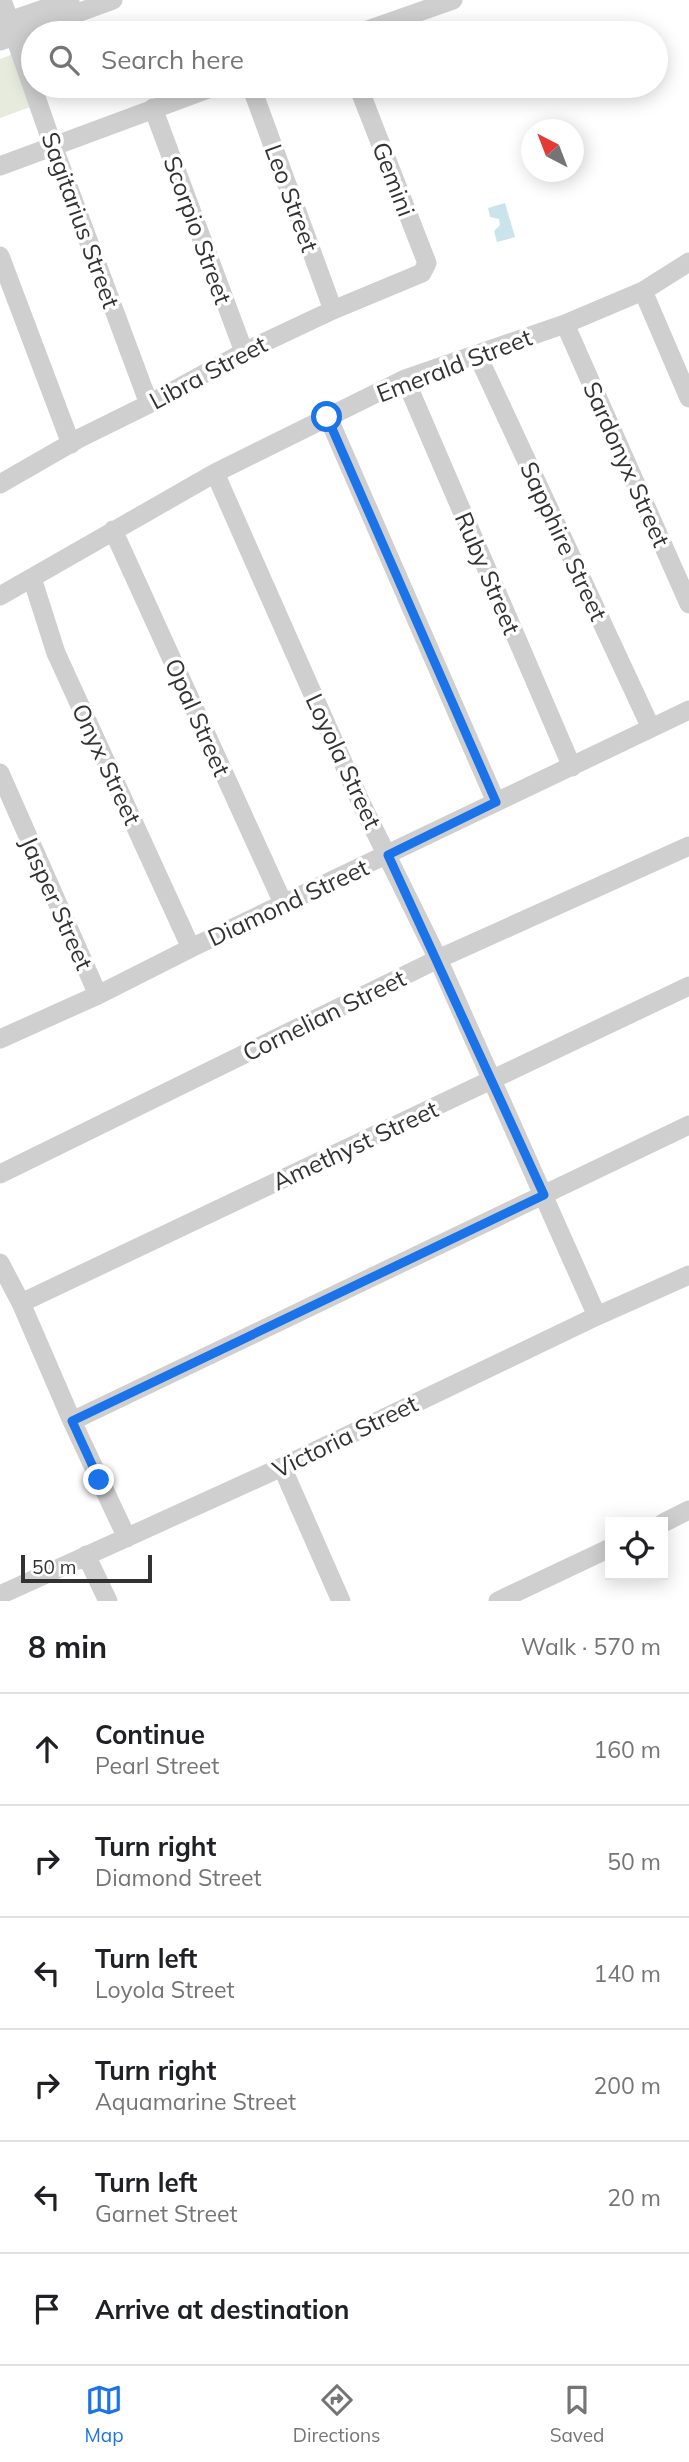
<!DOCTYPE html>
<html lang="en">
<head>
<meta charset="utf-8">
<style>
  body { margin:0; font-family:Mulish,sans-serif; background:#f6f6f6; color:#202124 }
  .controls { position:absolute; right:21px; bottom:21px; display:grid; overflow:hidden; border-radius:0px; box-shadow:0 4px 18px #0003 }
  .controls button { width:63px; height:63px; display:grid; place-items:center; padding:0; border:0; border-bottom:2px solid #e0e0e0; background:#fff; color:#202124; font:35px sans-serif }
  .compass { position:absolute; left:521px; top:119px; width:63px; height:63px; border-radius:50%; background:#fff; box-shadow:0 4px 18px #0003; rotate:318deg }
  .scale { position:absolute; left:21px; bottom:18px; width:131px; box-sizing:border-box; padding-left:7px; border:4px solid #323232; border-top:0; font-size:19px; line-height:24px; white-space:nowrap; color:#323232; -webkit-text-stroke:5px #fff; paint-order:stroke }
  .stop { position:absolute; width:21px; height:21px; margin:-16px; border:5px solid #1a73e8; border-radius:50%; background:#fff }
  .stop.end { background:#1a73e8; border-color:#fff; box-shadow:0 2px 7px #0008 }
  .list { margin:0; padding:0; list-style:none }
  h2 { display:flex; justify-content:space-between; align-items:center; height:91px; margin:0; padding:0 28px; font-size:30px }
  h2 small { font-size:23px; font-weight:400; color:#757577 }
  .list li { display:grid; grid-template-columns:46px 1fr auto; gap:21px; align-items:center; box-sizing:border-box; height:112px; padding:0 28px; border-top:2px solid #e0e0e0 }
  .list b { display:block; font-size:26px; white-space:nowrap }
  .list p { margin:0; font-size:23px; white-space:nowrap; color:#757577 }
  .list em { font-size:23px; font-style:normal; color:#757577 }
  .icon { flex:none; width:38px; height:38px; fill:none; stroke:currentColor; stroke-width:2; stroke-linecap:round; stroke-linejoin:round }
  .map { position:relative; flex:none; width:689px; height:1601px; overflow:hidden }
  .search { position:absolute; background:#fff; box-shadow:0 4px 18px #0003; left:21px; right:21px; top:21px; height:77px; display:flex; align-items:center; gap:18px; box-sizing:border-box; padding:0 24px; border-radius:38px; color:#757577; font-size:26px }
  .sheet { height:763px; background:#fff }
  nav { display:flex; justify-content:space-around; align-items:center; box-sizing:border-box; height:98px; border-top:2px solid #e0e0e0; background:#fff; font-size:19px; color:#757577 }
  nav a { display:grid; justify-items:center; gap:4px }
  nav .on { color:#1a73e8 }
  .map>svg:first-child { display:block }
</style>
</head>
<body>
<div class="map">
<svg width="689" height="1601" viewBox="0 0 689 1601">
  <rect width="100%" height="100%" fill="#fff"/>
  <path fill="#e7ebde" d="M 13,54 L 33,106 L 0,118 L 0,59 Z"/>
  <path fill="#cbe4ec" d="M 505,203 L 515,237 L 497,242 L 494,231 L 500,225 L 499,219 L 490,217 L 488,208 Z"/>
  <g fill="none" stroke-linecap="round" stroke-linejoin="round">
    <path stroke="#cfcfcf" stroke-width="19" d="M 2,0 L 53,146 L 149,404
      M 0,24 L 70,0
      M 359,33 L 453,0
      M 0,41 L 113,0
      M 251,86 L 333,310
      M 153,108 L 244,352
      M 0,166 L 216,86
      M 0,256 L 71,444
      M 643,291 L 689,398
      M 565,324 L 689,604
      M 477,354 L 651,728
      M 405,379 L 572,767
      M 328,417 L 496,802
      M 215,473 L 361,803 L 438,959 L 597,1316
      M 0,484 L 80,438 L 149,404 L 244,352 L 333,310 L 422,273 L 427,263 L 358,86
      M 113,530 L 283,903
      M 32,578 L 56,653 L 191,948
      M 0,596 L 215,473 L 405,379 L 565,324 L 643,291 L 689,262
      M 0,773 L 98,995
      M 0,1039 L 98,995 L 191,948 L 689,710
      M 0,1174 L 438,959 L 689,846
      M 0,1263 L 21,1303 L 72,1421 L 127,1538
      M 21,1303 L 689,986
      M 72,1421 L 689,1125
      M 282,1467 L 341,1601
      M 663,1523 L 689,1510
      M 86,1555 L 108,1601
      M 0,1595 L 282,1467 L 597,1316 L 689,1275
      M 498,1601 L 610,1548"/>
  </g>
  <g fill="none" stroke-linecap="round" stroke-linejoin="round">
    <path stroke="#1a73e8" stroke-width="9" d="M 99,1480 L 72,1421 L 544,1195 L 388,855 L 496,802 L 327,417"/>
  </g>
  <g text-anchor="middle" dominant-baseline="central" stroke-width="7" stroke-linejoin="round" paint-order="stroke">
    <g font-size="24" fill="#323232" stroke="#fff">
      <text transform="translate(394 179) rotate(69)">Gemini</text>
      <text transform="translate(292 198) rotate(70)">Leo Street</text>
      <text transform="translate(81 220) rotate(70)">Sagitarius Street</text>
      <text transform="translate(198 230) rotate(70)">Scorpio Street</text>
      <text transform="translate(454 365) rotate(-21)">Emerald Street</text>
      <text transform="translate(208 372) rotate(-28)">Libra Street</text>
      <text transform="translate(627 464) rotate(66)">Sardonyx Street</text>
      <text transform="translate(564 541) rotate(65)">Sapphire Street</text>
      <text transform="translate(488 573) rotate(67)">Ruby Street</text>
      <text transform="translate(198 717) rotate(66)">Opal Street</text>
      <text transform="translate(344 761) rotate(65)">Loyola Street</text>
      <text transform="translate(107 764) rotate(65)">Onyx Street</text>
      <text transform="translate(288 902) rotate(-25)">Diamond Street</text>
      <text transform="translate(57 903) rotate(66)">Jasper Street</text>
      <text transform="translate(324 1015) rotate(-26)">Cornelian Street</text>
      <text transform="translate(355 1145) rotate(-25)">Amethyst Street</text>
      <text transform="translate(345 1436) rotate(-26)">Victoria Street</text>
    </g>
  </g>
</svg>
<div class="controls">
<button><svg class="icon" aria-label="locate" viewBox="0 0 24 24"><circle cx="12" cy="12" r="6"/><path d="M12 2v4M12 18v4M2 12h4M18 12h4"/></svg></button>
</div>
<svg class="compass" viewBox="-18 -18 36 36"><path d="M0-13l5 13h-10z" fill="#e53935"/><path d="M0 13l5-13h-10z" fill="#757577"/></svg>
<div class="scale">50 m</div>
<div class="stop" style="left:327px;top:417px"></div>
<div class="stop end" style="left:99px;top:1480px"></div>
<div class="search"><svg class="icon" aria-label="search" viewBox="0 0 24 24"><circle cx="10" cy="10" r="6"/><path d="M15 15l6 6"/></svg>Search here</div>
</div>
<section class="sheet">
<h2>8 min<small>Walk · 570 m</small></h2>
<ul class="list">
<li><svg class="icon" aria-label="ahead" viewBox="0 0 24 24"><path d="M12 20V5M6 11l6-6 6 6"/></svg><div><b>Continue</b><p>Pearl Street</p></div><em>160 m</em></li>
<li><svg class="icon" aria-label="right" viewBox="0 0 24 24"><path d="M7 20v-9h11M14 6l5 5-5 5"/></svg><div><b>Turn right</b><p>Diamond Street</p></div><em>50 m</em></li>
<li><svg class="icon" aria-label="left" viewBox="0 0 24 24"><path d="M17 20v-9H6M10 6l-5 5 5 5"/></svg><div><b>Turn left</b><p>Loyola Street</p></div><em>140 m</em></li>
<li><svg class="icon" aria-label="right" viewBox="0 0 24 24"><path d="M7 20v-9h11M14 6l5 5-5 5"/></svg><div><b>Turn right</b><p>Aquamarine Street</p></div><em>200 m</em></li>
<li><svg class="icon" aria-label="left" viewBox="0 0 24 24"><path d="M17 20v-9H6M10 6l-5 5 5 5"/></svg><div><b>Turn left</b><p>Garnet Street</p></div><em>20 m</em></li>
<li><svg class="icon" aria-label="arrive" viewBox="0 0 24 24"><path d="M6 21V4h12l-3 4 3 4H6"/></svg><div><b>Arrive at destination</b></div></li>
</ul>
</section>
<nav>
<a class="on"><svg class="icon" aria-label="map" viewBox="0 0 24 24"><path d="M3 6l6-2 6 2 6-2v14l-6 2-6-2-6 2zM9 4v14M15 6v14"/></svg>Map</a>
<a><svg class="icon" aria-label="directions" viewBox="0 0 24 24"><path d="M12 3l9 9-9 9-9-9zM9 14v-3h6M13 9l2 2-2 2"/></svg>Directions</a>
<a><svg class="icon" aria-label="saved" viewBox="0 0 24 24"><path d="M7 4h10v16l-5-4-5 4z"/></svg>Saved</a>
</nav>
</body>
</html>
